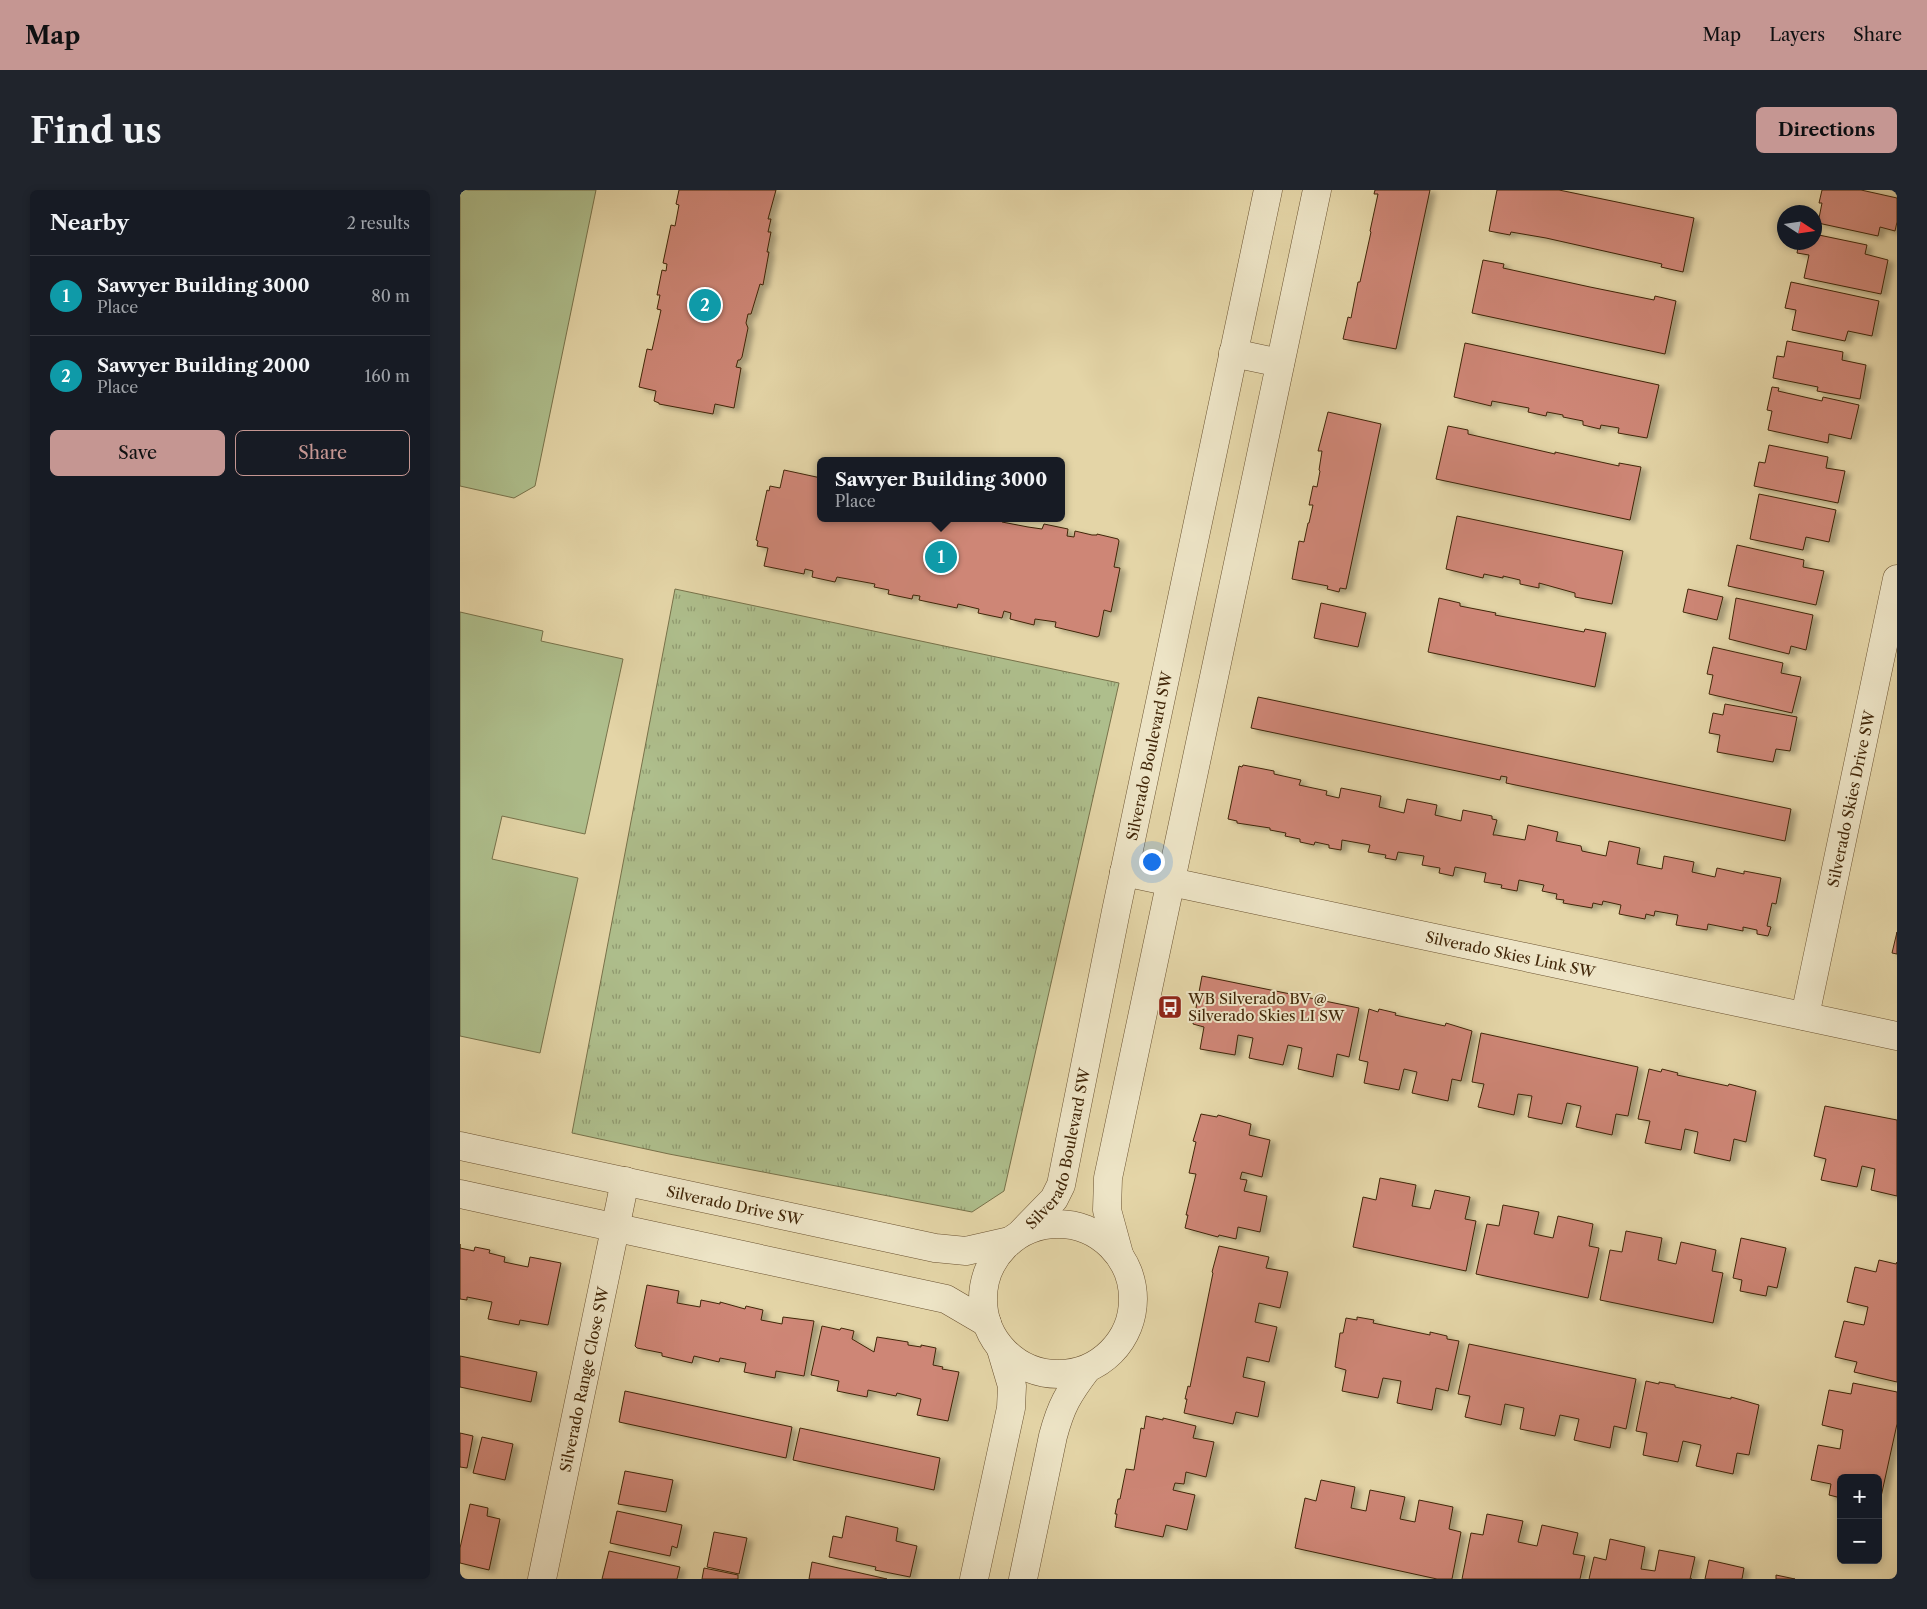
<!DOCTYPE html>
<html lang="en">
<head>
<meta charset="utf-8">
<style>
  body { margin:0; font-family:"Libre Caslon Text",serif; background:#20242c; color:#f1f3f6 }
  .controls { position:absolute; right:15px; bottom:15px; display:grid; overflow:hidden; border-radius:8px; box-shadow:0 2px 8px #0003 }
  .controls button { width:45px; height:45px; display:grid; place-items:center; padding:0; border:0; border-bottom:1px solid #363941; background:#171b24; color:#f1f3f6; font:25px sans-serif }
  .compass { position:absolute; left:1317px; top:15px; width:45px; height:45px; border-radius:50%; background:#171b24; box-shadow:0 2px 8px #0003; rotate:102deg }
  .you { position:absolute; left:691px; top:671px; width:18px; height:18px; margin:-12px; border:4px solid #fff; border-radius:50%; background:#1a73e8; box-shadow:0 0 0 8px #1a73e833 }
  .badge { display:grid; place-items:center; width:32px; height:32px; border-radius:50%; background:#c59692; color:#fff; font-size:16px; font-weight:700 }
  .pin { position:absolute; translate:-50% -50%; border:2px solid #fff; box-shadow:0 1px 5px #0006 }
  .popup { position:absolute; left:357px; top:267px; width:248px; height:65px; box-sizing:border-box; display:grid; place-content:center; border-radius:8px; background:#171b24; filter:drop-shadow(0 1px 4px #0005); font-size:16px; white-space:nowrap; color:#9ea1a6 }
  .popup b { font-size:19px; color:#f1f3f6 }
  .popup::after { content:''; position:absolute; left:50%; top:100%; margin-left:-10px; border:10px solid transparent; border-top-color:#171b24 }
  .list { margin:0; padding:0; list-style:none }
  h2 { display:flex; justify-content:space-between; align-items:center; height:65px; margin:0; padding:0 20px; font-size:21px }
  h2 small { font-size:16px; font-weight:400; color:#9ea1a6 }
  .list li { display:grid; grid-template-columns:32px 1fr auto; gap:15px; align-items:center; box-sizing:border-box; height:80px; padding:0 20px; border-top:1px solid #363941 }
  .list b { display:block; font-size:19px; white-space:nowrap }
  .list p { margin:0; font-size:16px; white-space:nowrap; color:#9ea1a6 }
  .list em { font-size:16px; font-style:normal; color:#9ea1a6 }
  .actions { display:flex; gap:10px; padding:15px 20px }
  .actions a { flex:1; padding:11px 0; border:1px solid #c59692; border-radius:8px; text-align:center; font-size:18px; color:#c59692 }
  .actions .main { background:#c59692; color:#111 }
  .map { position:relative; flex:none; width:1437px; height:1389px; overflow:hidden; border-radius:8px }
  header { display:flex; align-items:center; gap:30px; box-sizing:border-box; height:70px; padding:0 25px; background:#c59692; color:#111 }
  header strong { font-size:24px }
  nav { display:flex; gap:28px; margin-inline-start:auto; font-size:18px }
  .intro { display:flex; align-items:center; justify-content:space-between; box-sizing:border-box; height:120px; padding:0 30px }
  h1 { margin:0; font-size:35px }
  .button { padding:12px 22px; border-radius:8px; background:#c59692; color:#111; font-size:18px; font-weight:700 }
  main { display:flex; gap:30px; padding:0 30px }
  aside { flex:1; background:#171b24; border-radius:8px; box-shadow:0 2px 8px #0003 }
  .map>svg:first-child { display:block }
</style>
</head>
<body>
<header>
<strong>Map</strong>
<nav><a>Map</a><a>Layers</a><a>Share</a></nav>
</header>
<div class="intro"><h1>Find us</h1><a class="button">Directions</a></div>
<main>
<aside>
<h2>Nearby<small>2 results</small></h2>
<ul class="list">
<li><span class="badge" style="background:#0f9aa8">1</span><div><b>Sawyer Building 3000</b><p>Place</p></div><em>80 m</em></li>
<li><span class="badge" style="background:#0f9aa8">2</span><div><b>Sawyer Building 2000</b><p>Place</p></div><em>160 m</em></li>
</ul>
<div class="actions"><a class="main">Save</a><a>Share</a></div>
</aside>
<div class="map">
<svg width="1437" height="1389" viewBox="0 0 1437 1389">
  <defs>
    <pattern id="park-tufts" width="24" height="20" patternUnits="userSpaceOnUse" patternTransform="scale(1.25)"><rect width="24" height="20" fill="#aebe8c"/><path d="M3 7l-1-3M5 7V3M7 7l1-3M15 17l-1-3M17 17v-4M19 17l1-3" fill="none" stroke="#8f9a70"/></pattern>
    <filter id="shadow"><feDropShadow dx="5.5" dy="3" stdDeviation="2.5" flood-color="#0004"/></filter>
  </defs>
  <rect width="100%" height="100%" fill="#e4d5a7"/>
  <filter id="stains"><feTurbulence type="fractalNoise" baseFrequency=".004" numOctaves="4"/><feColorMatrix values="0 0 0 0 .2 0 0 0 0 .09 0 0 0 0 .02 0 0 0 .5 -.17"/></filter>
  <radialGradient id="worn" r=".72"><stop offset=".6" stop-color="#630" stop-opacity="0"/><stop offset="1" stop-color="#630" stop-opacity=".3"/></radialGradient>
  <path fill="url(#park-tufts)" stroke="#78724a" d="M 215,399 L 659,493 L 544,1001 L 512,1022 L 209,964 L 112,943 Z"/>
  <path fill="#aebe8c" stroke="#78724a" d="M 0,0 L 136,0 L 75,296 L 54,308 L 0,296 Z
    M 0,422 L 83,441 L 81,451 L 163,469 L 125,644 L 42,626 L 32,669 L 118,688 L 80,863 L 0,846 Z"/>
  <path fill="#ce8676" stroke="#412608" filter="url(#shadow)" d="M 219,0 L 316,0 L 308,29 L 311,29 L 308,42 L 311,42 L 307,62 L 309,62 L 303,95 L 300,94 L 291,124 L 288,124 L 286,133 L 288,138 L 282,167 L 280,170 L 278,170 L 276,177 L 281,178 L 274,218 L 255,214 L 253,224 L 199,214 L 199,213 L 194,211 L 196,201 L 179,197 L 187,159 L 192,160 L 201,120 L 197,119 L 200,105 L 197,105 L 202,80 L 206,81 L 207,74 L 203,73 L 211,35 L 215,36 L 219,15 L 216,14 Z
    M 915,0 L 970,0 L 936,159 L 883,149 L 888,127 L 891,128 L 898,92 L 900,92 L 911,42 L 910,41 L 918,4 L 914,4 Z
    M 1037,0 L 1099,0 L 1234,28 L 1223,82 L 1201,77 L 1202,74 L 1086,48 L 1051,42 L 1050,45 L 1029,41 Z
    M 1362,0 L 1401,0 L 1437,8 L 1437,32 L 1435,41 L 1420,37 L 1418,46 L 1358,33 L 1362,13 L 1359,13 Z
    M 1354,44 L 1407,55 L 1405,64 L 1428,70 L 1421,104 L 1344,88 L 1349,65 L 1337,63 L 1339,52 L 1354,52 Z
    M 1023,70 L 1044,74 L 1043,78 L 1130,97 L 1194,110 L 1195,106 L 1216,111 L 1205,164 L 1012,123 Z
    M 1331,92 L 1419,111 L 1412,146 L 1388,141 L 1385,151 L 1332,140 L 1336,120 L 1325,118 Z
    M 1327,151 L 1383,162 L 1382,170 L 1406,175 L 1400,209 L 1357,201 L 1358,197 L 1313,188 L 1317,166 L 1324,167 Z
    M 1005,153 L 1199,195 L 1187,248 L 1158,243 L 1159,238 L 1141,235 L 1140,239 L 1123,235 L 1123,231 L 1103,227 L 1103,225 L 1087,222 L 1086,226 L 1068,222 L 1069,218 L 1032,211 L 1031,216 L 994,207 Z
    M 1312,197 L 1319,198 L 1318,201 L 1362,211 L 1363,207 L 1399,215 L 1391,249 L 1369,244 L 1368,253 L 1308,240 L 1312,221 L 1307,220 Z
    M 868,222 L 921,234 L 886,399 L 880,398 L 879,402 L 867,399 L 868,396 L 832,389 L 839,351 L 844,352 L 848,333 L 849,333 L 853,315 L 849,315 L 853,296 L 857,297 L 860,281 L 859,280 L 862,261 L 858,261 Z
    M 988,236 L 1008,240 L 1008,244 L 1095,264 L 1095,262 L 1159,276 L 1159,273 L 1181,277 L 1170,330 L 976,289 Z
    M 1309,255 L 1368,267 L 1366,278 L 1385,281 L 1378,313 L 1294,296 L 1299,272 L 1305,273 Z
    M 324,280 L 361,288 L 361,328 L 540,328 L 543,329 L 542,332 L 568,337 L 582,339 L 584,334 L 608,339 L 607,346 L 614,347 L 615,341 L 632,345 L 637,345 L 637,344 L 658,349 L 659,351 L 654,377 L 660,378 L 651,422 L 644,420 L 639,446 L 637,447 L 595,437 L 596,432 L 575,429 L 574,435 L 550,429 L 551,423 L 544,421 L 542,428 L 518,423 L 519,419 L 498,414 L 497,418 L 459,410 L 460,406 L 453,405 L 452,409 L 428,404 L 429,400 L 414,397 L 415,394 L 377,387 L 375,392 L 352,387 L 353,381 L 345,379 L 344,384 L 304,376 L 308,358 L 297,356 L 298,351 L 296,350 L 307,300 L 309,301 L 310,296 L 320,298 Z
    M 1299,304 L 1376,320 L 1369,352 L 1346,347 L 1343,360 L 1290,349 Z
    M 997,326 L 1163,361 L 1152,414 L 1115,407 L 1115,403 L 1079,393 L 1079,398 L 1060,394 L 1060,390 L 1043,386 L 1043,388 L 1024,384 L 1023,388 L 986,379 Z
    M 1277,355 L 1344,370 L 1343,377 L 1364,381 L 1356,415 L 1268,396 Z
    M 1228,399 L 1263,407 L 1257,430 L 1223,422 Z
    M 979,408 L 1000,413 L 1000,416 L 1036,423 L 1035,425 L 1124,442 L 1125,439 L 1146,443 L 1135,497 L 968,462 Z
    M 1276,408 L 1353,425 L 1346,460 L 1331,456 L 1329,464 L 1269,449 Z
    M 861,413 L 906,423 L 898,457 L 854,448 Z
    M 1253,457 L 1323,473 L 1321,483 L 1341,487 L 1332,523 L 1249,504 L 1253,485 L 1247,484 Z
    M 798,507 L 1331,619 L 1325,651 L 1046,593 L 1047,587 L 1041,586 L 1040,590 L 791,538 Z
    M 1265,514 L 1337,527 L 1330,561 L 1316,559 L 1313,572 L 1257,562 L 1260,545 L 1249,543 L 1253,523 L 1263,525 Z
    M 783,575 L 814,581 L 814,584 L 841,590 L 839,595 L 867,601 L 866,605 L 879,608 L 881,598 L 921,606 L 919,617 L 944,623 L 947,609 L 977,615 L 975,625 L 1001,631 L 1003,620 L 1032,626 L 1032,629 L 1037,630 L 1033,645 L 1036,645 L 1065,650 L 1068,635 L 1098,642 L 1096,651 L 1121,656 L 1122,661 L 1146,666 L 1149,651 L 1180,658 L 1177,674 L 1202,679 L 1204,666 L 1234,672 L 1232,682 L 1255,687 L 1257,678 L 1284,684 L 1284,681 L 1321,688 L 1316,714 L 1312,713 L 1307,736 L 1311,737 L 1308,746 L 1297,744 L 1297,740 L 1283,737 L 1283,741 L 1248,734 L 1247,740 L 1216,735 L 1218,725 L 1195,721 L 1194,726 L 1186,724 L 1185,729 L 1159,724 L 1161,715 L 1143,711 L 1142,715 L 1133,713 L 1132,718 L 1103,713 L 1104,710 L 1096,709 L 1097,704 L 1082,701 L 1084,695 L 1059,690 L 1057,701 L 1041,698 L 1042,695 L 1024,692 L 1026,683 L 995,677 L 993,686 L 979,683 L 980,678 L 962,675 L 964,666 L 938,662 L 936,670 L 925,668 L 926,665 L 908,662 L 910,655 L 882,650 L 881,660 L 869,658 L 869,655 L 855,652 L 854,655 L 840,652 L 840,649 L 825,646 L 826,643 L 810,640 L 810,638 L 777,633 L 777,631 L 768,629 L 779,576 L 782,577 Z
    M 1437,742 L 1437,764 L 1432,763 Z
    M 742,786 L 899,818 L 889,867 L 877,864 L 873,887 L 838,879 L 842,858 L 828,855 L 823,875 L 789,868 L 793,848 L 778,845 L 775,865 L 740,859 L 744,837 L 733,834 Z
    M 909,819 L 918,822 L 919,819 L 936,823 L 935,825 L 985,836 L 986,833 L 1012,841 L 1001,891 L 992,889 L 988,911 L 952,903 L 957,882 L 944,879 L 939,900 L 904,893 L 908,872 L 899,870 Z
    M 1021,843 L 1178,877 L 1168,926 L 1156,924 L 1152,945 L 1116,937 L 1121,916 L 1107,913 L 1102,934 L 1068,927 L 1072,906 L 1058,904 L 1054,925 L 1018,917 L 1024,894 L 1012,892 Z
    M 1189,879 L 1201,882 L 1202,879 L 1218,883 L 1217,885 L 1268,896 L 1269,894 L 1296,901 L 1286,952 L 1274,949 L 1270,971 L 1234,963 L 1238,942 L 1225,939 L 1221,960 L 1185,953 L 1190,931 L 1178,929 Z
    M 1365,916 L 1437,930 L 1437,1006 L 1411,1000 L 1415,979 L 1402,976 L 1397,997 L 1361,990 L 1366,969 L 1354,966 Z
    M 741,924 L 757,927 L 758,925 L 791,934 L 789,945 L 810,950 L 802,987 L 782,982 L 780,989 L 787,990 L 784,1001 L 807,1006 L 800,1042 L 778,1037 L 776,1049 L 759,1045 L 758,1047 L 725,1038 L 728,1025 L 726,1025 L 736,984 L 729,983 L 736,952 L 733,951 Z
    M 920,988 L 956,995 L 952,1016 L 970,1019 L 975,1000 L 1010,1007 L 1005,1029 L 1016,1031 L 1006,1081 L 893,1057 L 903,1007 L 916,1010 Z
    M 1043,1015 L 1079,1022 L 1074,1044 L 1093,1048 L 1098,1026 L 1133,1034 L 1129,1056 L 1139,1058 L 1128,1108 L 1016,1084 L 1027,1034 L 1039,1036 Z
    M 1166,1041 L 1202,1048 L 1198,1070 L 1216,1074 L 1221,1052 L 1256,1060 L 1252,1081 L 1263,1083 L 1253,1133 L 1140,1110 L 1150,1060 L 1162,1062 Z
    M 1281,1048 L 1326,1058 L 1317,1098 L 1308,1096 L 1306,1106 L 1280,1101 L 1282,1090 L 1273,1088 Z
    M 0,1054 L 0,1058 L 14,1061 L 15,1057 L 30,1060 L 29,1063 L 45,1067 L 44,1072 L 68,1077 L 70,1067 L 101,1073 L 88,1135 L 60,1130 L 59,1135 L 28,1129 L 32,1112 L 7,1107 L 7,1110 L 0,1109 Z
    M 759,1056 L 809,1067 L 806,1078 L 828,1082 L 820,1118 L 799,1113 L 795,1132 L 817,1137 L 809,1172 L 787,1167 L 783,1187 L 805,1192 L 798,1227 L 776,1222 L 773,1234 L 724,1223 L 727,1209 L 725,1209 L 728,1196 L 730,1197 L 753,1083 L 752,1082 Z
    M 1419,1070 L 1436,1074 L 1437,1072 L 1437,1192 L 1394,1182 L 1397,1172 L 1375,1167 L 1384,1131 L 1404,1135 L 1408,1117 L 1387,1112 L 1395,1077 L 1416,1082 Z
    M 187,1095 L 219,1101 L 217,1113 L 240,1117 L 241,1110 L 260,1114 L 260,1112 L 285,1119 L 286,1116 L 303,1120 L 301,1130 L 322,1134 L 323,1127 L 354,1131 L 344,1186 L 316,1181 L 315,1188 L 284,1182 L 286,1173 L 260,1168 L 259,1172 L 234,1166 L 232,1173 L 202,1166 L 202,1163 L 177,1158 L 175,1156 Z
    M 897,1127 L 914,1130 L 913,1133 L 970,1145 L 970,1142 L 987,1146 L 987,1149 L 999,1151 L 988,1201 L 976,1198 L 972,1220 L 937,1213 L 941,1191 L 923,1188 L 918,1208 L 882,1201 L 886,1180 L 875,1177 L 880,1143 L 883,1143 L 886,1128 L 897,1130 Z
    M 362,1136 L 380,1140 L 381,1138 L 394,1141 L 392,1149 L 414,1162 L 417,1147 L 448,1152 L 448,1155 L 461,1157 L 461,1155 L 476,1158 L 473,1175 L 483,1177 L 482,1179 L 499,1182 L 488,1231 L 457,1225 L 461,1209 L 437,1203 L 436,1206 L 408,1200 L 407,1207 L 377,1201 L 379,1191 L 351,1185 Z
    M 1009,1154 L 1176,1189 L 1166,1239 L 1154,1236 L 1150,1258 L 1114,1250 L 1119,1229 L 1100,1225 L 1095,1246 L 1060,1239 L 1064,1218 L 1045,1214 L 1041,1235 L 1005,1227 L 1010,1206 L 998,1204 Z
    M 0,1166 L 77,1182 L 71,1212 L 0,1197 Z
    M 1186,1191 L 1199,1194 L 1199,1192 L 1215,1195 L 1215,1197 L 1271,1209 L 1271,1207 L 1299,1215 L 1289,1265 L 1277,1263 L 1273,1284 L 1236,1276 L 1241,1255 L 1223,1251 L 1218,1272 L 1183,1265 L 1187,1243 L 1176,1241 Z
    M 1393,1193 L 1437,1202 L 1437,1234 L 1419,1316 L 1418,1288 L 1381,1288 L 1381,1308 L 1369,1305 L 1371,1294 L 1351,1290 L 1358,1255 L 1380,1259 L 1383,1240 L 1362,1235 L 1369,1200 L 1391,1204 Z
    M 165,1201 L 332,1237 L 326,1268 L 159,1232 Z
    M 686,1226 L 703,1230 L 703,1228 L 736,1236 L 733,1248 L 754,1252 L 746,1287 L 726,1282 L 724,1294 L 715,1293 L 713,1300 L 735,1305 L 727,1340 L 706,1335 L 703,1347 L 655,1337 L 657,1324 L 655,1324 L 658,1309 L 660,1309 L 666,1279 L 674,1280 L 681,1238 L 684,1239 Z
    M 340,1238 L 480,1268 L 474,1300 L 333,1270 Z
    M 0,1243 L 13,1246 L 7,1278 L 0,1277 Z
    M 22,1247 L 53,1254 L 45,1290 L 13,1283 Z
    M 165,1281 L 213,1290 L 206,1322 L 158,1314 Z
    M 861,1290 L 895,1297 L 891,1318 L 906,1321 L 910,1300 L 945,1307 L 940,1329 L 955,1332 L 959,1310 L 993,1317 L 989,1339 L 1001,1342 L 992,1389 L 977,1389 L 835,1358 L 845,1308 L 856,1311 Z
    M 10,1314 L 28,1318 L 27,1326 L 40,1329 L 29,1380 L 0,1373 L 0,1358 Z
    M 157,1321 L 222,1335 L 217,1358 L 212,1356 L 210,1366 L 150,1353 Z
    M 1027,1324 L 1063,1331 L 1058,1352 L 1077,1356 L 1082,1335 L 1118,1343 L 1113,1364 L 1125,1366 L 1120,1389 L 1002,1389 L 1011,1343 L 1023,1345 Z
    M 386,1326 L 438,1338 L 436,1351 L 457,1356 L 450,1387 L 415,1380 L 416,1377 L 369,1367 L 373,1346 L 382,1348 Z
    M 254,1342 L 287,1348 L 279,1384 L 247,1377 Z
    M 1150,1349 L 1185,1357 L 1181,1379 L 1195,1381 L 1199,1360 L 1235,1367 L 1230,1389 L 1232,1389 L 1129,1389 L 1134,1367 L 1146,1370 Z
    M 149,1361 L 220,1377 L 217,1389 L 142,1389 Z
    M 1249,1370 L 1284,1378 L 1282,1389 L 1245,1389 Z
    M 352,1372 L 427,1389 L 349,1389 Z
    M 244,1378 L 278,1385 L 278,1389 L 242,1389 Z
    M 1316,1385 L 1335,1389 L 1316,1389 Z"/>
  <g fill="none" stroke-linecap="round" stroke-linejoin="round">
    <defs>
      <g id="minor">
        <path id="s1" d="M 664,682 L 1437,846"/>
        <path id="s2" d="M 1345,826 L 1437,389"/>
        <path id="s3" d="M 0,956 L 475,1058 L 506,1061 L 550,1051"/>
        <path d="M 0,1004 L 486,1109 L 527,1133"/>
        <path id="s4" d="M 82,1389 L 165,991"/>
      </g>
      <g id="tertiary">
        <path d="M 773,163 L 820,173"/>
        <circle cx="598" cy="1109" r="75"/>
        <path id="s5" d="M 561,1043 L 594,1009 L 601,995 L 656,721 L 808,0"/>
        <path d="M 659,1064 L 647,1020 L 648,988 L 857,0"/>
        <path d="M 514,1389 L 551,1218 L 552,1196 L 541,1159"/>
        <path d="M 563,1389 L 593,1246 C 601,1216 608,1204 627,1179"/>
      </g>
    </defs>
    <use href="#minor" stroke="#6a5230" stroke-width="29"/>
    <use href="#tertiary" stroke="#6a5230" stroke-width="29"/>
    <use href="#minor" stroke="#ede4c6" stroke-width="28"/>
    <use href="#tertiary" stroke="#ede4c6" stroke-width="28"/>
  </g>
  <defs>
    <symbol id="bus-square" viewBox="-11 -11 22 22"><rect x="-9" y="-9" width="18" height="18" rx="4" fill="#8f2418" stroke="#ede4c6"/><path d="M-5-6H5V4H4V6H2V4H-2V6H-4V4H-5ZM-3.5-4V0h7V-4ZM-3.5 1.2v1.5H-2V1.2ZM2 1.2v1.5H3.5V1.2Z" fill="#fff"/></symbol>
  </defs>
  <g fill-rule="evenodd">
    <use href="#bus-square" x="696" y="803" width="28" height="28"/>
  </g>
  <g text-anchor="middle" dominant-baseline="central" stroke-width="4" stroke-linejoin="round" paint-order="stroke">
    <g font-size="15" fill="#412608" stroke="#ede4c6">
      <text stroke="none"><textPath href="#s5" startOffset="501">Silverado Boulevard SW</textPath></text>
      <text stroke="none"><textPath href="#s2" startOffset="222">Silverado Skies Drive SW</textPath></text>
      <text stroke="none"><textPath href="#s1" startOffset="395">Silverado Skies Link SW</textPath></text>
      <text stroke="none"><textPath href="#s5" startOffset="96">Silverado Boulevard SW</textPath></text>
      <text stroke="none"><textPath href="#s3" startOffset="281">Silverado Drive SW</textPath></text>
      <text stroke="none"><textPath href="#s4" startOffset="204">Silverado Range Close SW</textPath></text>
    </g>
    <g font-size="15" fill="#412608" stroke="#ede4c6" text-anchor="start">
      <text x="728" y="808">WB Silverado BV @<tspan x="728" dy="17">Silverado Skies LI SW</tspan></text>
    </g>
  </g>
  <rect width="100%" height="100%" filter="url(#stains)"/>
  <rect width="100%" height="100%" fill="url(#worn)"/>
</svg>
<div class="controls">
<button>+</button>
<button>−</button>
</div>
<svg class="compass" viewBox="-18 -18 36 36"><path d="M0-13l5 13h-10z" fill="#e53935"/><path d="M0 13l5-13h-10z" fill="#9ea1a6"/></svg>
<div class="you"></div>
<div class="pin badge" style="left:481px;top:367px;background:#0f9aa8">1</div>
<div class="popup"><b>Sawyer Building 3000</b>Place</div>
<div class="pin badge" style="left:245px;top:115px;background:#0f9aa8">2</div>
</div>
</main>
</body>
</html>
